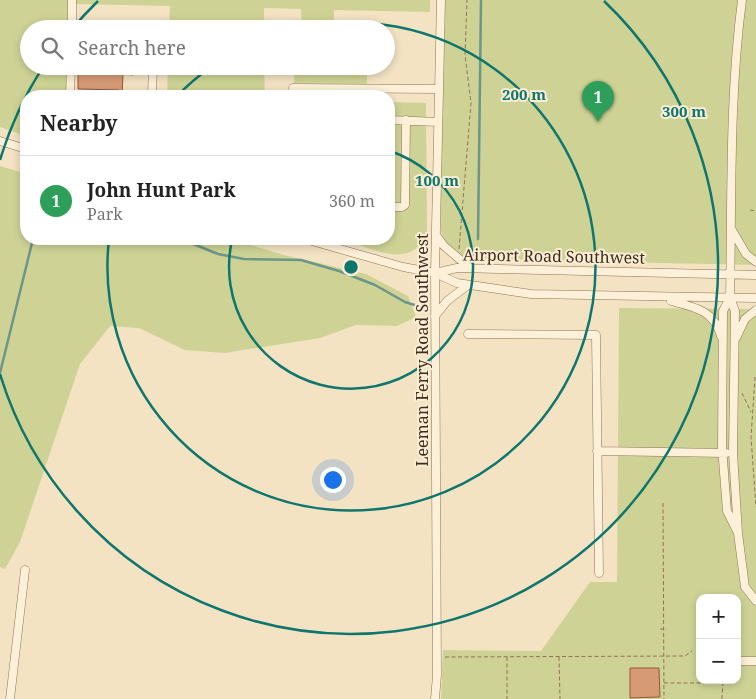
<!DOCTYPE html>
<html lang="en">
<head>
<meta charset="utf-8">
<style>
  body { margin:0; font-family:"Noto Serif",serif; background:#f6f6f6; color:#222 }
  .controls { position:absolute; right:15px; bottom:15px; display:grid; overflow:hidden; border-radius:10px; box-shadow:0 2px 8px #0003 }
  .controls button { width:45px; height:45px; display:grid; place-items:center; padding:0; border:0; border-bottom:1px solid #e0e0e0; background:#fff; color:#222; font:25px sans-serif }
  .you { position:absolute; left:332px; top:479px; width:18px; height:18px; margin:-12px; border:4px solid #fff; border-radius:50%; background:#1a73e8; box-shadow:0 0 0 8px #1a73e833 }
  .badge { display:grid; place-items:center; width:32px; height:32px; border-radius:50%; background:#0b8043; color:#fff; font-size:16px; font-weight:700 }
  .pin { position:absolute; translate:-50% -41px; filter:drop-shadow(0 1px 2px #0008) }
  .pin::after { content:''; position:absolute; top:26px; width:18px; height:15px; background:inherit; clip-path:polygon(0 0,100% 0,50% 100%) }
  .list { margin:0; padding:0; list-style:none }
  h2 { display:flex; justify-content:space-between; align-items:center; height:65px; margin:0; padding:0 20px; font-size:21px }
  h2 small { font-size:16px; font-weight:400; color:#767676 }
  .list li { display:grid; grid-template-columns:32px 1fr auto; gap:15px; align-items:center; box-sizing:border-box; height:90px; padding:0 20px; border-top:1px solid #e0e0e0 }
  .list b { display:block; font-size:19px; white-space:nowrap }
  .list p { margin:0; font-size:16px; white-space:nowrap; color:#767676 }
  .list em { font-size:16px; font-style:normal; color:#767676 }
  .icon { flex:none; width:28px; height:28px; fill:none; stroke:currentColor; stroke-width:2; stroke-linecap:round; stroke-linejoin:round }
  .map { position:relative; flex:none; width:756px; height:699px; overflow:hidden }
  .search { position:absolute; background:#fff; box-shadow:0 2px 8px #0003; left:20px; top:20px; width:375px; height:55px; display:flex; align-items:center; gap:12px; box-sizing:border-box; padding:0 18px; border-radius:28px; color:#767676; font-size:19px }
  .panel { position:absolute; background:#fff; box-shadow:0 2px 8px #0003; left:20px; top:90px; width:375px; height:155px; border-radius:20px }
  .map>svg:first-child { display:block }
</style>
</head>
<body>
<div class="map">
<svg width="756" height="699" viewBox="0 0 756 699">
  <rect width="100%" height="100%" fill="#f3e3c3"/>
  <path fill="#ced395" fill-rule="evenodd" d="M 0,0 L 430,0 L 430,12 L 334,10 L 334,29 L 302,29 L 301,9 L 264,8 L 264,29 L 169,29 L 170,6 L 74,4 L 73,29 L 29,29 L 29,66 L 72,66 L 71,96 L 26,96 L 26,136 L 0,127 Z
    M 441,0 L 756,0 L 756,265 L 468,259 C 455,253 446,245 441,231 Z
    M 168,66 L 264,66 L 265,96 L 167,96 Z
    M 294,66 L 367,66 L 367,84 L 294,83 Z
    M 389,102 L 426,103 L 427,232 C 412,272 372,248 342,239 L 389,239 Z
    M 0,166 L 26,174 L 26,239 L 231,239 L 284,255 L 366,274 L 408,296 L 416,317 L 397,326 L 356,325 L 320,338 L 225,353 L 185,350 L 139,328 L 110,326 L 80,364 L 20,542 L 5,569 L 0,567 Z
    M 619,308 L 756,309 L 756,699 L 441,699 L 443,650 L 541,651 L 590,582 L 617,582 ZM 700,598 L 737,598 L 737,680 L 700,680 Z"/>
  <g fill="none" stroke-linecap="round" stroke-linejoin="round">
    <path stroke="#6b9689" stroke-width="2.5" d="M 181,239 L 218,254 L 244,259 L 301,260 L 339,271 L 375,285 L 405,302 L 424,308
      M 478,239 L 481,0
      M 0,373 L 33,239"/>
  </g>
  <path fill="#d69a75" stroke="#935a3a" d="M 78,66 L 133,68 L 133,75 L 123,74 L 122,96 L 119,96 L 119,90 L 78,89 Z
    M 630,668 L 659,668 L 660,697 L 630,698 Z"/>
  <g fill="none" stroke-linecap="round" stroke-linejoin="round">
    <defs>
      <path id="minor" d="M 742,0 C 729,99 732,198 730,298 L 735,311 L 733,453 L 738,533 L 745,587 L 756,601
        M 72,29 L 72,0
        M 293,88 L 439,89
        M 70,96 L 71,66
        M 152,96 L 153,66
        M 389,120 L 438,122
        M 0,141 L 26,149
        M 389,207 L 402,207 L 405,205 L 406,120
        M 732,230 L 746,254 L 756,262
        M 436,235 L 444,246 L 470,268
        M 305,239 L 403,267 L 435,273 L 457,283 L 531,294 L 756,298
        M 435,273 L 457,268 L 756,275
        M 730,298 L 723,311 L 722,447 L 727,511 L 737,531
        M 671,301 C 694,307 714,310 721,336
        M 435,316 L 447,301 L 468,285
        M 468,334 L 596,335 L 599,573
        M 736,338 L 745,319 L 756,310
        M 597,451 L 726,453
        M 737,661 L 756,661
        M 10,699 L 25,570
        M 435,699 L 437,675 L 435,273 L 441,0"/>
    </defs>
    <use href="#minor" stroke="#907357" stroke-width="9"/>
    <path stroke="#907357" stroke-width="1" stroke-dasharray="4 2.5" stroke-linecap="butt" d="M 750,210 L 756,211
      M 459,249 L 471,103 L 465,55 L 467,0
      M 755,377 L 751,437 L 756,507
      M 742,393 L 751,412
      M 663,503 L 664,699
      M 660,629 L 667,629
      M 445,657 L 685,656 L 692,651
      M 507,657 L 507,699
      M 559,657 L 560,699
      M 664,683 L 734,683
      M 722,699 L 723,680"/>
    <use href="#minor" stroke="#fdf0d8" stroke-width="8"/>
  </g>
  <g fill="none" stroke="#0f766e" stroke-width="2.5">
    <path d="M390 151A122 122 0 1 1 232 240"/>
    <path d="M177 96A244 244 0 0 1 211 67M300 28A244 244 0 1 1 109 239"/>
    <path d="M0 160A367 367 0 0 1 43 67M72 29A367 367 0 0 1 98 1M604 1A367 367 0 1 1 0 374"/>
  </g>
  <g text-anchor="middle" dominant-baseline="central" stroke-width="4" stroke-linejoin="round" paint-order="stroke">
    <g font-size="16" fill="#3f2c1d" stroke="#faedd4">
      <text transform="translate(554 256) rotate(1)">Airport Road Southwest</text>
      <text transform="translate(422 350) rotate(-90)">Leeman Ferry Road Southwest</text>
    </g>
  </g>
  <circle cx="351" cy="267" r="8" fill="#0f766e" stroke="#faedd4" stroke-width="2.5"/>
  <g font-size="15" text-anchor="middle" font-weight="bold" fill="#0f766e" stroke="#faedd4" stroke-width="4" stroke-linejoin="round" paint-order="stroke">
    <text x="524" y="100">200 m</text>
    <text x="684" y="117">300 m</text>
    <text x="437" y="186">100 m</text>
  </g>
</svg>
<div class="controls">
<button>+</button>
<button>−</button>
</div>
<div class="you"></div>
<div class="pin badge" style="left:598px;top:122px;background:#2e9e5b">1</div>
<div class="search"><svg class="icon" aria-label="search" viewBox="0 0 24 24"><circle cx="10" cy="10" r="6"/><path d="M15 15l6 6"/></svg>Search here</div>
<section class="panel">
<h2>Nearby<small></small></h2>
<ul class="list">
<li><span class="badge" style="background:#2e9e5b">1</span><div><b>John Hunt Park</b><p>Park</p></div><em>360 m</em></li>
</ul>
</section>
</div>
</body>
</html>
